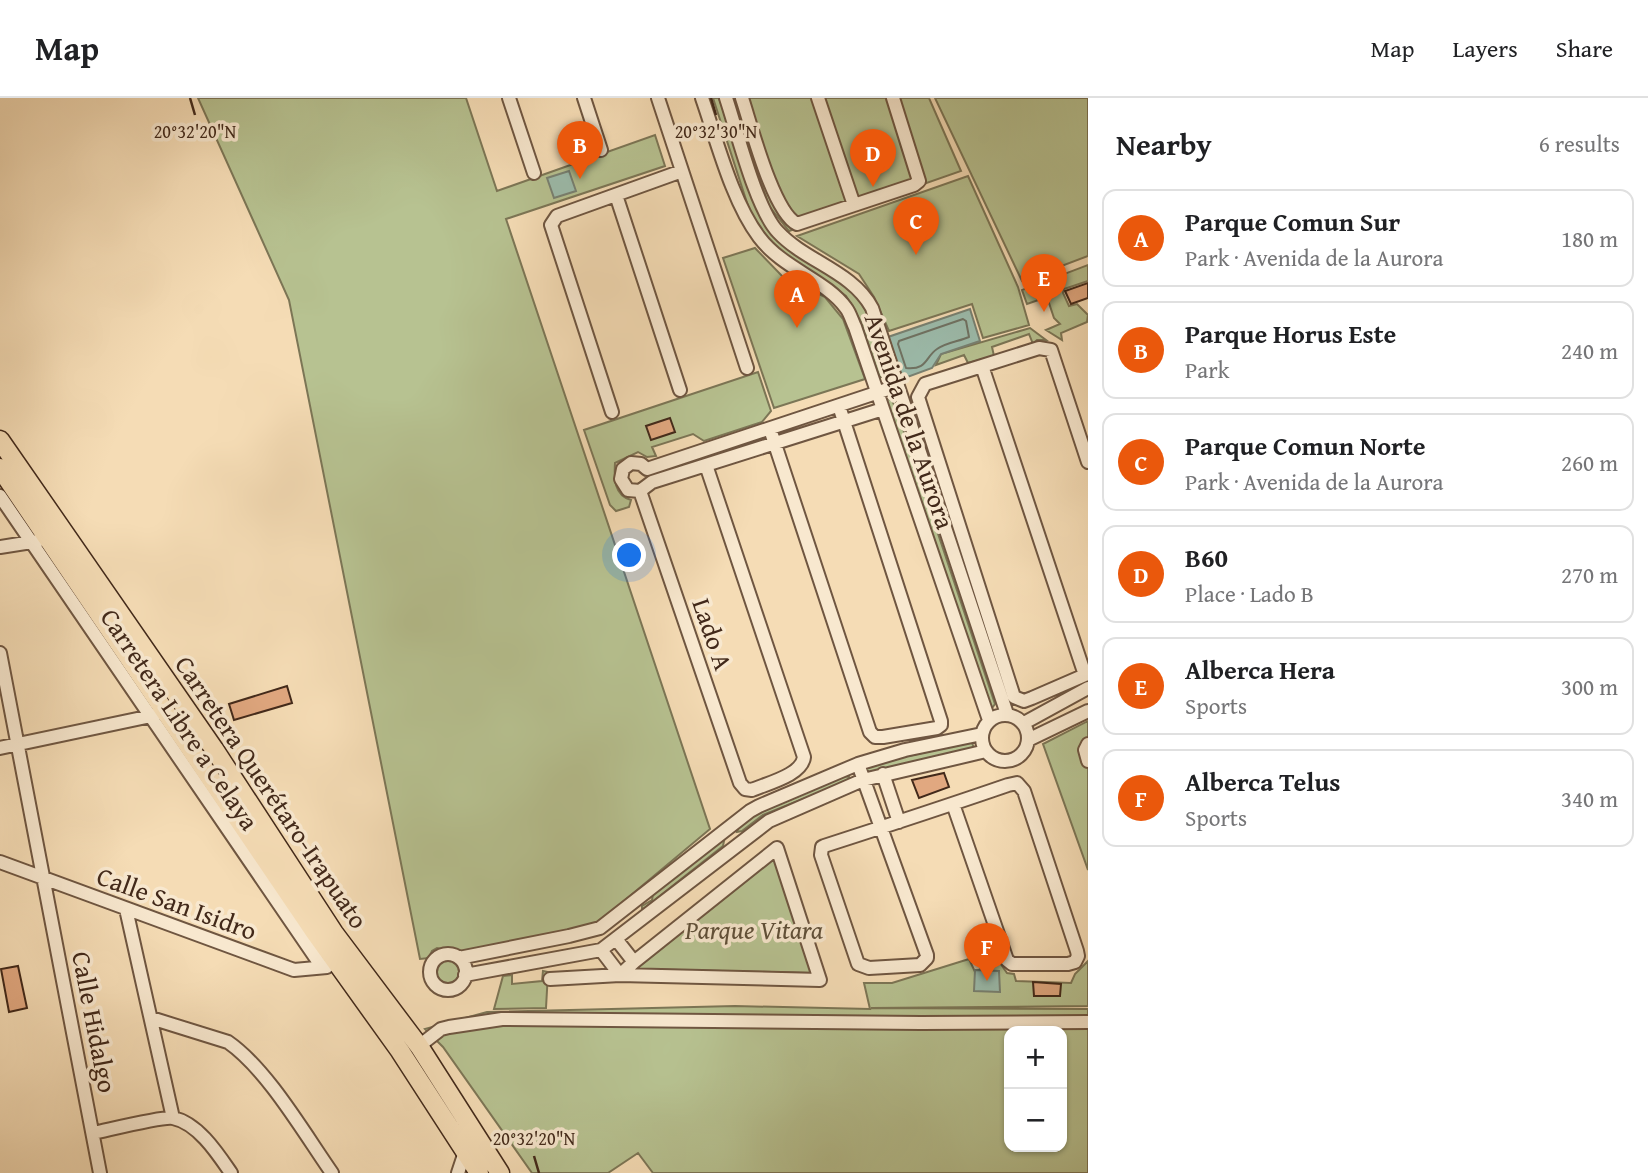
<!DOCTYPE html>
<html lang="en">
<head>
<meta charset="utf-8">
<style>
  body { margin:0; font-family:"Gentium Book Plus",serif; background:#f2f2f2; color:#202124 }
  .controls { position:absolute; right:21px; bottom:21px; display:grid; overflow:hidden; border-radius:14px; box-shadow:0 2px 5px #0004 }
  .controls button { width:63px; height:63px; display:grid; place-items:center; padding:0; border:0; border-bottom:2px solid #e0e0e0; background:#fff; color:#202124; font:35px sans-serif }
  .you { position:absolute; left:630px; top:458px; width:24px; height:24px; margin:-18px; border:5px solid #fff; border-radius:50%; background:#1a73e8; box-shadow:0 0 0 10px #1a73e833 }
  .badge { display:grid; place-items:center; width:46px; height:46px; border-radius:50%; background:#ea580c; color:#fff; font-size:23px; font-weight:700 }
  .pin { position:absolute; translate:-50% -58px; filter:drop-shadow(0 2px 4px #0008) }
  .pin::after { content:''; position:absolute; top:37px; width:24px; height:21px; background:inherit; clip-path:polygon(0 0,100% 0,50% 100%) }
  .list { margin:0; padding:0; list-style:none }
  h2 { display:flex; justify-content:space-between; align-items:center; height:91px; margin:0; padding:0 28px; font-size:30px }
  h2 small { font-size:23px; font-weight:400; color:#757577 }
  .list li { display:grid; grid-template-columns:46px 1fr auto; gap:21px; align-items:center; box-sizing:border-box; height:98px; margin:0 14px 14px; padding:0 14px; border:2px solid #e0e0e0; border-radius:14px }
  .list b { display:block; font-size:26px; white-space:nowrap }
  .list p { margin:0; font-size:23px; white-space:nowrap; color:#757577 }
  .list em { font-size:23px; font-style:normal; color:#757577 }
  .map { position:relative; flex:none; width:1088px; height:1075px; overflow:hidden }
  header { display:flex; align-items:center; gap:42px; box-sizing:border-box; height:98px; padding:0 35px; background:#fff; border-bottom:2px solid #e0e0e0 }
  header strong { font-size:33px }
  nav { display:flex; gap:38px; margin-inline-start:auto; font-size:24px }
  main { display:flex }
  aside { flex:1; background:#fff }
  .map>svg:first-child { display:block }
</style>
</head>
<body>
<header>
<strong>Map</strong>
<nav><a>Map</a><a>Layers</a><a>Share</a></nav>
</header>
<main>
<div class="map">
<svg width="1088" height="1075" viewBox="0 0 1088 1075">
  <rect width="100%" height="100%" fill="#f5dcb5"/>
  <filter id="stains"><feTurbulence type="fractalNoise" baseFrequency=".00286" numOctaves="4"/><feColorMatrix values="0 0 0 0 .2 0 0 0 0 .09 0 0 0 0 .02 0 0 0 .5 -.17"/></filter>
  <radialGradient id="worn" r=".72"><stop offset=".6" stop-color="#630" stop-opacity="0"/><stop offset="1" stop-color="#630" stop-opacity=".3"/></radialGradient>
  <path fill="#b7c291" stroke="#7c7656" stroke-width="2" fill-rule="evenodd" d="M 198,0 L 466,0 L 497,93 L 655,37 L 665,68 L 506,121 L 710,731 L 600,823 L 583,830 L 458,854 L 437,850 L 432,853 L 429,860 L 420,861 L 289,202 Z
    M 713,0 L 719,0 L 752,100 L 763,123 L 798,158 L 843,186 L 858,200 L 865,211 L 886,269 L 883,279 L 880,279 L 878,275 L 861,224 L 846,198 L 778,153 L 751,117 Z
    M 732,0 L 929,0 L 961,73 L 789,133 L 769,108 Z
    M 935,0 L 1088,0 L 1088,158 L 1022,183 Z
    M 968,78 L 1018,189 L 1029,227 L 983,240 L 972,206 L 889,233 L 874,199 L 859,176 L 797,138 Z
    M 755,150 L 782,178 L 825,199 L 843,221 L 865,281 L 774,310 L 723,160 Z
    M 1088,167 L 1088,183 L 1064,191 L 1063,195 L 1069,208 L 1077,206 L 1088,217 L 1087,224 L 1061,235 L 1062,242 L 1046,232 L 1060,226 L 1054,220 L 1047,199 L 1027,206 L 1022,192 Z
    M 1030,230 L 1046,242 L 1037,242 L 1033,246 L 1029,236 L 992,249 L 994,258 L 968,265 L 964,257 L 936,267 L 941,256 Z
    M 758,274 L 771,313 L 762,324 L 704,343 L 693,336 L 652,349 L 656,358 L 647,359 L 638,354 L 615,365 C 614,381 614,397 631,402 L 629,409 L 616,413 L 610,407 L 584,332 Z
    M 888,301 L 892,302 L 898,316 L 995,606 L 992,610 L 990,610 L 886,302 Z
    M 1088,623 L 1088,772 L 1043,646 Z
    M 968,645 L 972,645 L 974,650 L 869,676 L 866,671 L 867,667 Z
    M 845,678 L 849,679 L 848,683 L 763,717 L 742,733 L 737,734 L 739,727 L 754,717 Z
    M 719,743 L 724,743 L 723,748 L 642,812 L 642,808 L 652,802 L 653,796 Z
    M 775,760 L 812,875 L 636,871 Z
    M434 873a13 13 0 1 1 26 0a13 13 0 1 1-26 0Z
    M 969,861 L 975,874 L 998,862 L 1007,875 L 1014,876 L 1016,883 L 1071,885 L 1075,876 L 1088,863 L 1088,908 L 871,910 L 1088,911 L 1088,1075 L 653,1075 L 638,1055 L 608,1075 L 532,1075 L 443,949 L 425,931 L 487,914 L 735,908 L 870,911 L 864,885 L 892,885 ZM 1009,933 L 1062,933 L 1062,1049 L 1009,1049 Z
    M 543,873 L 548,874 L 546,910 L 494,911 L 503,878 L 512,877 L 512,886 L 542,883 Z"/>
  <path fill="#9cbcac" stroke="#788172" stroke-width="2" d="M 569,73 L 576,93 L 554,100 L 547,80 Z
    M 970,211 L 980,243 L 941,256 L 932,270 L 902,281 L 888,239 Z
    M 975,872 L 999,873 L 1000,894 L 974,893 Z"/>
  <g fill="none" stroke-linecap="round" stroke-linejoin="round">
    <path stroke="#6f7263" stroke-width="2" d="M 963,221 L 966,223 L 969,239 C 960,243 945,245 937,251 C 925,259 928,272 906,270 L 898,246 L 899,243 Z"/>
  </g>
  <path fill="#e1a880" stroke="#42291a" stroke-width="2" d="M 1088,185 L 1088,200 L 1071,206 L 1065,193 Z
    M 670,320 L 675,334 L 651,342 L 646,328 Z
    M 287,588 L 292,605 L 234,622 L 229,606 Z
    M 944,675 L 949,689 L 919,700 L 912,682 Z
    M 18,868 L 27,910 L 9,914 L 1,871 Z
    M 1033,884 L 1061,886 L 1060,898 L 1034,898 Z"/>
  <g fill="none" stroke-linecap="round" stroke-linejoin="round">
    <defs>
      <path id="minor" d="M 509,0 L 534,75
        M 584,0 L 601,52
        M 658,0 L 747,270
        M 702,0 C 717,43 732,103 759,139 C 783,171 826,182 846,210 C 850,215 852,223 855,229 L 989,622
        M 726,0 C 737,33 756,111 778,134 C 806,164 852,173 872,210 L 1007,616
        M 742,0 C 751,27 773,114 797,126 L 914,87 L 919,83 L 893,0
        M 818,0 L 854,107
        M 616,97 L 680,292
        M 982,268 L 925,286 L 918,299 L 1014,599 L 1024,603 L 1032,600 L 1085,577 L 1088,574
        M 883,311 L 652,384 L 640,393 L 628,392 L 621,381 L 623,371 L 631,365 L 641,366 L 647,371 L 897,288
        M 612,314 L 551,127 L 557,118 L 682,73
        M 770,331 L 870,634 L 875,639 L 883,639 L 937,630 L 941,627 L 941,623 L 839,308
        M 640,393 L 740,685 L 745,691 L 752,692 C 768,685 802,677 804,659 L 706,367
        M 0,398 L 322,869
        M 0,449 L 38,443
        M 0,555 L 100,1075
        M 1085,577 L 982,268 L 1039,250 L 1051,252 L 1088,364
        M982 640a23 23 0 1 1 46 0a23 23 0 1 1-46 0Z
        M 1024,625 L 1088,590
        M 1030,641 L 1088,613
        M 1088,646 L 1085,652 L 1088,663
        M 0,650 L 156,617
        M 858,666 C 881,730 904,793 927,857 L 927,860 L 920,867 L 869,870 L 858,866 L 821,757 L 822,749 L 824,748 C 886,728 947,708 1008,687 L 1017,685 L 1024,693 L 1077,853 L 1078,858 L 1075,864 L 1068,866 L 1012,866 L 1007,862 L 953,706
        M 883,676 L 899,724
        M 0,764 L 294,872 L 327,869
        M 126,811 L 173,1020
        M 601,852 L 620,877 L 634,864 L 616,841
        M430 874a18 18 0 1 1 36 0a18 18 0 1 1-36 0Z
        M 459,860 L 569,838 L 600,830 L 750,713 L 759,708 L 858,666 L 905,652 L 982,636
        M 465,877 L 601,852 L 769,723 L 863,682 L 986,653
        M 550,881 L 620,877 L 820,882 L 777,750 L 634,864
        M 151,920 L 228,944 C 267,971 304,1035 332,1075
        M 419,948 L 441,931 L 449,929 L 502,921 L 921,925 L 1088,924
        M 93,1035 C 108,1032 163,1018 173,1020 C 198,1025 218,1056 231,1075
        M 458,1075 L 465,1054"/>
      <path id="highway" d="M 0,342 L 214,651 L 334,835 L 419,948 L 500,1075
        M 0,370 L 314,833 L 400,953 L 479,1075"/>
    </defs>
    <use href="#minor" stroke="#6f5641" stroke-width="16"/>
    <use href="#highway" stroke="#42291a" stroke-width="21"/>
    <use href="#minor" stroke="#f8e8cf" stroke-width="12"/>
    <use href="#highway" stroke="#f5dcb5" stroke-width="18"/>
  </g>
  <path fill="none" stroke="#42291a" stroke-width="2.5" d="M 190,0 L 195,17M 711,0 L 716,17M 534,1058 L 539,1075"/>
  <g text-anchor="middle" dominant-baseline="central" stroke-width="7" stroke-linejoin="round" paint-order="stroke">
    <g font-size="26" fill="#42291a" stroke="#f8e8cf">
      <text transform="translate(910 323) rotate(71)">Avenida de la Aurora</text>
      <text transform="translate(713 536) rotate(71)">Lado A</text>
      <text transform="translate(180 621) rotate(56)">Carretera Libre a Celaya</text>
      <text transform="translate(272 694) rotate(56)">Carretera Querétaro-Irapuato</text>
      <text transform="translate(177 805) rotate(20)">Calle San Isidro</text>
      <text transform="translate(95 924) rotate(79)">Calle Hidalgo</text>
    </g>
    <g font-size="26" font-style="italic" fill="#5f4f38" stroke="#f8e8cf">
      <text x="754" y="831">Parque Vitara</text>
    </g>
  </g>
  <g font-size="18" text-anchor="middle" fill="#42291a" stroke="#f8e8cf" stroke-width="7" stroke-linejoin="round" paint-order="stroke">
    <text x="195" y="40">20°32'20"N</text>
    <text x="716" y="40">20°32'30"N</text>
    <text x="534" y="1047">20°32'20"N</text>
  </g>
  <rect width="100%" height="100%" filter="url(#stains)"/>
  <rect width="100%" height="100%" fill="url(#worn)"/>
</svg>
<div class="controls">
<button>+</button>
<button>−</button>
</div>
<div class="you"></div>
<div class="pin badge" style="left:797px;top:230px">A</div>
<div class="pin badge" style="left:580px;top:81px">B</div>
<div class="pin badge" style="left:916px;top:157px">C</div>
<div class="pin badge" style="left:873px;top:89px">D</div>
<div class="pin badge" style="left:1044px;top:214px">E</div>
<div class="pin badge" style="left:987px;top:883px">F</div>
</div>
<aside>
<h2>Nearby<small>6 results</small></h2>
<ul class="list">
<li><span class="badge">A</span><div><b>Parque Comun Sur</b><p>Park · Avenida de la Aurora</p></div><em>180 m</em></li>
<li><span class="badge">B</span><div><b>Parque Horus Este</b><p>Park</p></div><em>240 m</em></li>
<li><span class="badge">C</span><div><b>Parque Comun Norte</b><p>Park · Avenida de la Aurora</p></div><em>260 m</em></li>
<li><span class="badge">D</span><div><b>B60</b><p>Place · Lado B</p></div><em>270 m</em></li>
<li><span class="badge">E</span><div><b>Alberca Hera</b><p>Sports</p></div><em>300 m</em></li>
<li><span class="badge">F</span><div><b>Alberca Telus</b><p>Sports</p></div><em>340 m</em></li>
</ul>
</aside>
</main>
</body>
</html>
